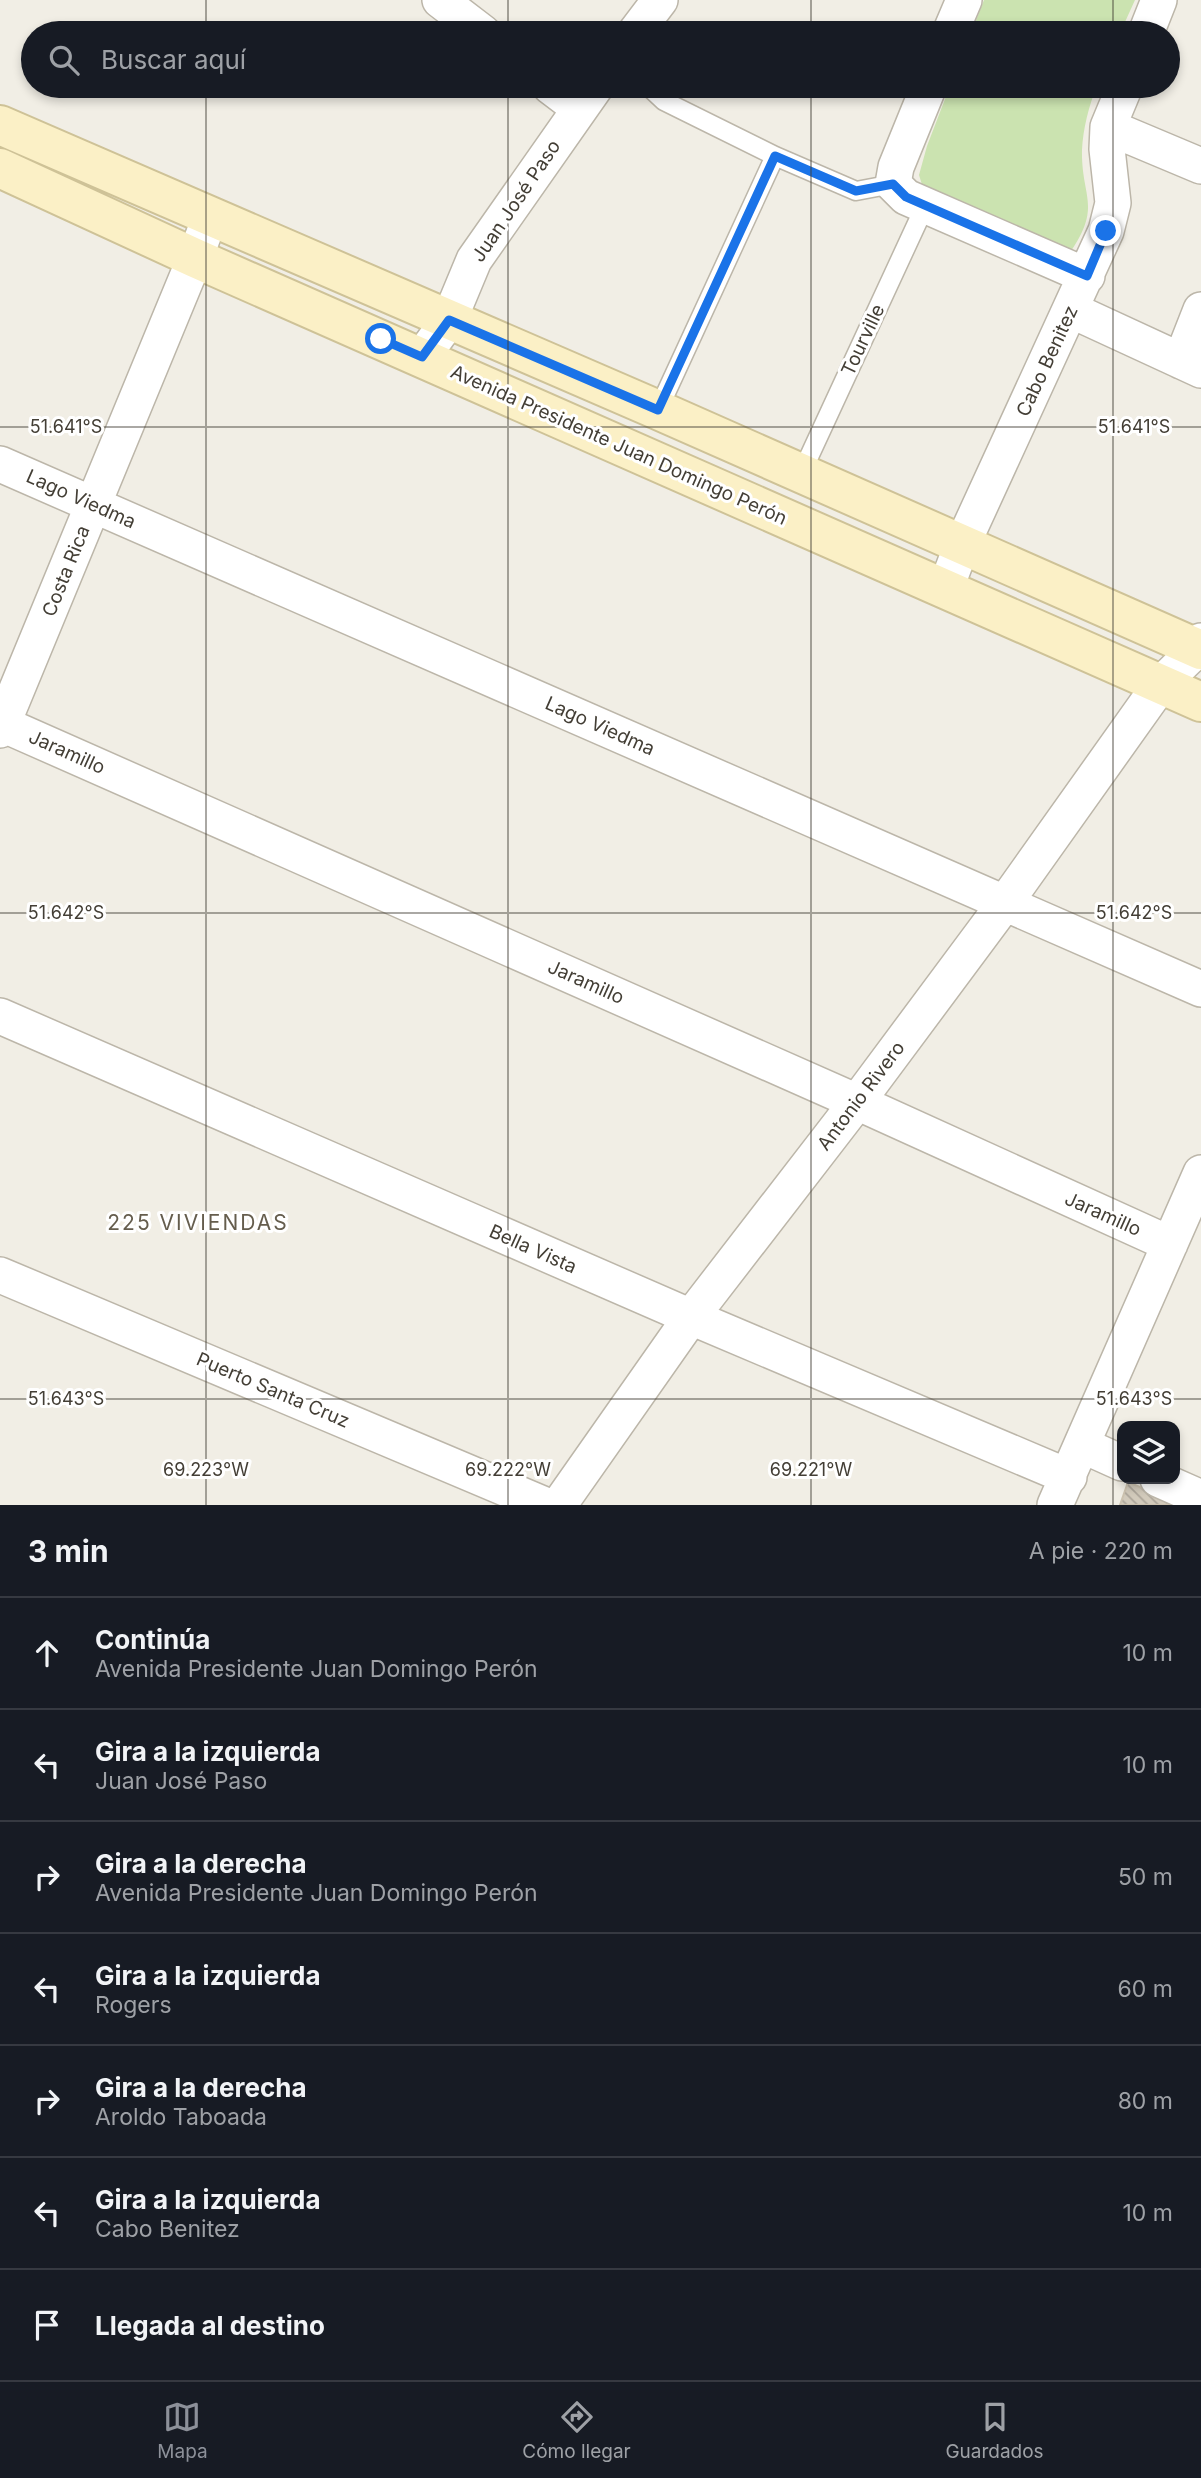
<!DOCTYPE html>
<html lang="es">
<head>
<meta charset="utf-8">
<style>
  body { margin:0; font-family:Inter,sans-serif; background:#20242c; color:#f1f3f6 }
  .controls { position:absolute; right:21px; bottom:21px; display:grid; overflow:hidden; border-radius:14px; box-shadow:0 4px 10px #0003 }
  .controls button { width:63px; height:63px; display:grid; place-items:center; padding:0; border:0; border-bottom:2px solid #363941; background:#171b24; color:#f1f3f6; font:35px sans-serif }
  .stop { position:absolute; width:21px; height:21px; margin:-16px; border:5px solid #1a73e8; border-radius:50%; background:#fff }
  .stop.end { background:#1a73e8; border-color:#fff; box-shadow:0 2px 7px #0008 }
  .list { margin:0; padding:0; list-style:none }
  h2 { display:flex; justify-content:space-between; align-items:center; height:91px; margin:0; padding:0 28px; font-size:30px }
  h2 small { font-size:23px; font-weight:400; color:#9ea1a6 }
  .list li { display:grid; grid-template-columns:46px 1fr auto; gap:21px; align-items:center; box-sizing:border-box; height:112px; padding:0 28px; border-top:2px solid #363941 }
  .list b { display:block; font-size:26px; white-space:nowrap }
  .list p { margin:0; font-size:23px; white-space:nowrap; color:#9ea1a6 }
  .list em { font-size:23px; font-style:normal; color:#9ea1a6 }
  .icon { flex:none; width:38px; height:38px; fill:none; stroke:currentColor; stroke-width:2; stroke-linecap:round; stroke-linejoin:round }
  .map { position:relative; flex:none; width:1201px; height:1505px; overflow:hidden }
  .search { position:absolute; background:#171b24; box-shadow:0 4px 10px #0003; left:21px; right:21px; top:21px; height:77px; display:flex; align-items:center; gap:18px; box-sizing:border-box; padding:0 24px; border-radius:38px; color:#9ea1a6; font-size:26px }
  .sheet { height:875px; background:#171b24 }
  nav { display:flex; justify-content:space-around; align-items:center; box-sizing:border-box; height:98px; border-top:2px solid #363941; background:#171b24; font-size:19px; color:#9ea1a6 }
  nav a { display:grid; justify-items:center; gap:4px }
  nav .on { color:#8c9099 }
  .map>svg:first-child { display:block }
</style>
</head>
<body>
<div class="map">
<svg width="1201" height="1505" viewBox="0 0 1201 1505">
  <defs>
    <pattern id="building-back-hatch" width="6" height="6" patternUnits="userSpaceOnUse" patternTransform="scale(1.75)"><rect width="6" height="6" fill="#d2cabb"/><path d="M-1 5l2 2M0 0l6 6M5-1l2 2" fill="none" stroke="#aca599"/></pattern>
  </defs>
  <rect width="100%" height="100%" fill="#f1eee5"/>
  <path fill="#cbe3b0" d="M 984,0 L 1135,0 L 1120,33 L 971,33 Z
    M 950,86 L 1097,86 C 1089,105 1083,129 1082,150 C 1081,197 1102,205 1071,251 L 924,191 L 919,175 L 927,146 Z"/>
  <path fill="url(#building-back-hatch)" stroke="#ccc2af" stroke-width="2" d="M 1128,1482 L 1182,1505 L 1120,1505 Z"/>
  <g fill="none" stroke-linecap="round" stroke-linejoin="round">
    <defs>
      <path id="lane" d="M 648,86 L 664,101 L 775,156 L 856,191 L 893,184
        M 658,410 L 775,156
        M 801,474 L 925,206"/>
      <path id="street" d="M 440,0 L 483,33
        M 635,33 L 660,0
        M 950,33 L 964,0
        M 1146,33 L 1159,0
        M 550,86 L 579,108
        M 929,86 L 896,167 L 893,184 L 906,197 L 1087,276
        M 1108,127 L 1201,166
        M 1071,310 L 1201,370
        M 422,357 L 449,320 L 474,260 L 596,86
        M 1181,361 L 1201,310
        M 0,464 L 1201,989
        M 945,590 L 962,545 L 1106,231 L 1113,203 L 1107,149 L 1108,127 L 1125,86
        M 0,723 L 857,1102 L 1170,1244
        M 0,730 L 195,258 L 210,217
        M 0,1016 L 691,1317 L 1069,1477
        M 0,1275 L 545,1505
        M 1082,1445 L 1122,1463
        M 1158,1479 L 1201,1498
        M 559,1505 L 691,1317 L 857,1102 L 1005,903 L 1160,685 L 1198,648 L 1201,641
        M 1055,1505 L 1201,1173"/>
      <path id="secondary" d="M 0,125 L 658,410 L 1201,650
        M 0,168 L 195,258 L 1201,702"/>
    </defs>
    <use href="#lane" stroke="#bcb6a9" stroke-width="21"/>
    <use href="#street" stroke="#bcb6a9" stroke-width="38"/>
    <use href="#secondary" stroke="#cec297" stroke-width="42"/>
    <use href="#lane" stroke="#fff" stroke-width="18"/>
    <use href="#street" stroke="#fff" stroke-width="35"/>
    <use href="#secondary" stroke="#fbf0c6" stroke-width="38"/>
  </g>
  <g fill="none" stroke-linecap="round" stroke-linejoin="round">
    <path stroke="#1a73e8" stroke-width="9" d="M 381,339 L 422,357 L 449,320 L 658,410 L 775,156 L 856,191 L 893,184 L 906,197 L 1087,276 L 1106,231"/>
  </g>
  <path fill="none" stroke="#433e35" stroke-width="2" stroke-opacity="0.45" d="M 206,0 L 206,33M 508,0 L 508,33M 811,0 L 811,33M 1113,0 L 1113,33M 206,86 L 206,1505M 508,86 L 508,1505M 811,86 L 811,1505M 1113,86 L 1113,1505M 0,427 L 1201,427M 0,913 L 1201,913M 0,1399 L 1201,1399"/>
  <g text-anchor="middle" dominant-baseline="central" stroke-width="6" stroke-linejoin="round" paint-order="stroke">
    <g font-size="19" fill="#433e35" stroke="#fff">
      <text transform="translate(516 201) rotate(-56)">Juan José Paso</text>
      <text transform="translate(863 340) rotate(-65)">Tourville</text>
      <text transform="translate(1047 361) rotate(-65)">Cabo Benitez</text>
      <text transform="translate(619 445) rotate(24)">Avenida Presidente Juan Domingo Perón</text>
      <text transform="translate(81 499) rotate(24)">Lago Viedma</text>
      <text transform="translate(66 571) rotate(-68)">Costa Rica</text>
      <text transform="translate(600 726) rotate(24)">Lago Viedma</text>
      <text transform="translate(67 752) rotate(24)">Jaramillo</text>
      <text transform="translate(586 982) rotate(24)">Jaramillo</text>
      <text transform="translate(861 1096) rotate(-53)">Antonio Rivero</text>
      <text transform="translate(1103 1214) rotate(24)">Jaramillo</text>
      <text transform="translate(533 1249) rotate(24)">Bella Vista</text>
      <text transform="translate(273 1390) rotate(23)">Puerto Santa Cruz</text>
    </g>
    <g font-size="21" letter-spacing="2" fill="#655d4d" stroke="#fff">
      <text x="198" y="1222">225 VIVIENDAS</text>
    </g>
  </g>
  <g font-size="18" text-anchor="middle" fill="#433e35" stroke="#fff" stroke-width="6" stroke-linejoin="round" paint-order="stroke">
    <text x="66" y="433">51.641°S</text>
    <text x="1134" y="433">51.641°S</text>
    <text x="66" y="919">51.642°S</text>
    <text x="1134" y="919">51.642°S</text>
    <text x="66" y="1405">51.643°S</text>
    <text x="1134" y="1405">51.643°S</text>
    <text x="206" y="1476">69.223°W</text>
    <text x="508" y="1476">69.222°W</text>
    <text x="811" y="1476">69.221°W</text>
  </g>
</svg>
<div class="controls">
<button><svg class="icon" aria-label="layers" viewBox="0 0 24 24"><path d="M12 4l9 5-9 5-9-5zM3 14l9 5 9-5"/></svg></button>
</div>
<div class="stop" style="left:381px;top:339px"></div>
<div class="stop end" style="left:1106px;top:231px"></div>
<div class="search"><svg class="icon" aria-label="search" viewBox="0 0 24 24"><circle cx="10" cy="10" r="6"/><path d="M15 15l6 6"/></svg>Buscar aquí</div>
</div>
<section class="sheet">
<h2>3 min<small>A pie · 220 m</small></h2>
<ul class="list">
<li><svg class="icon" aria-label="ahead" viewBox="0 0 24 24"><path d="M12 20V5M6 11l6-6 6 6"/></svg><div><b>Continúa</b><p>Avenida Presidente Juan Domingo Perón</p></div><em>10 m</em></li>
<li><svg class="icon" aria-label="left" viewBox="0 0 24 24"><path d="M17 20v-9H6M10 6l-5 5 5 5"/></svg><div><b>Gira a la izquierda</b><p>Juan José Paso</p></div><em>10 m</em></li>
<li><svg class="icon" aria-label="right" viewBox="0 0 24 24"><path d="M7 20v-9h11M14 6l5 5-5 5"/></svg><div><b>Gira a la derecha</b><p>Avenida Presidente Juan Domingo Perón</p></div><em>50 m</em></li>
<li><svg class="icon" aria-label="left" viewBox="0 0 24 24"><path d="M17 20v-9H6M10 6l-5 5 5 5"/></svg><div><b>Gira a la izquierda</b><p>Rogers</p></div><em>60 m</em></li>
<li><svg class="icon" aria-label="right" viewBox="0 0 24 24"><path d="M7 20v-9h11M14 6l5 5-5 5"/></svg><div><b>Gira a la derecha</b><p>Aroldo Taboada</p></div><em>80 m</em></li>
<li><svg class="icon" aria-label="left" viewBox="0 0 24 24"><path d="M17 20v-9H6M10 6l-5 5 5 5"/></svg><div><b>Gira a la izquierda</b><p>Cabo Benitez</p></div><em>10 m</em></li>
<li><svg class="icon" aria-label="arrive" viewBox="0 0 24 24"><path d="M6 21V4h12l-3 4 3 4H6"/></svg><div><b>Llegada al destino</b></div></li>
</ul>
</section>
<nav>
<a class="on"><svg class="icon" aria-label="map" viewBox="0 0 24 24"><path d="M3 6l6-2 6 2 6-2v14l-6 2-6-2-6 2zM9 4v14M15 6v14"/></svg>Mapa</a>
<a><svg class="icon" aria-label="directions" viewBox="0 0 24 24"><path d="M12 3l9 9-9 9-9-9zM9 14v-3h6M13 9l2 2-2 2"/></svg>Cómo llegar</a>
<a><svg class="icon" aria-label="saved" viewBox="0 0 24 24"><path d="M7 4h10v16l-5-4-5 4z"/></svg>Guardados</a>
</nav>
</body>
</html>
